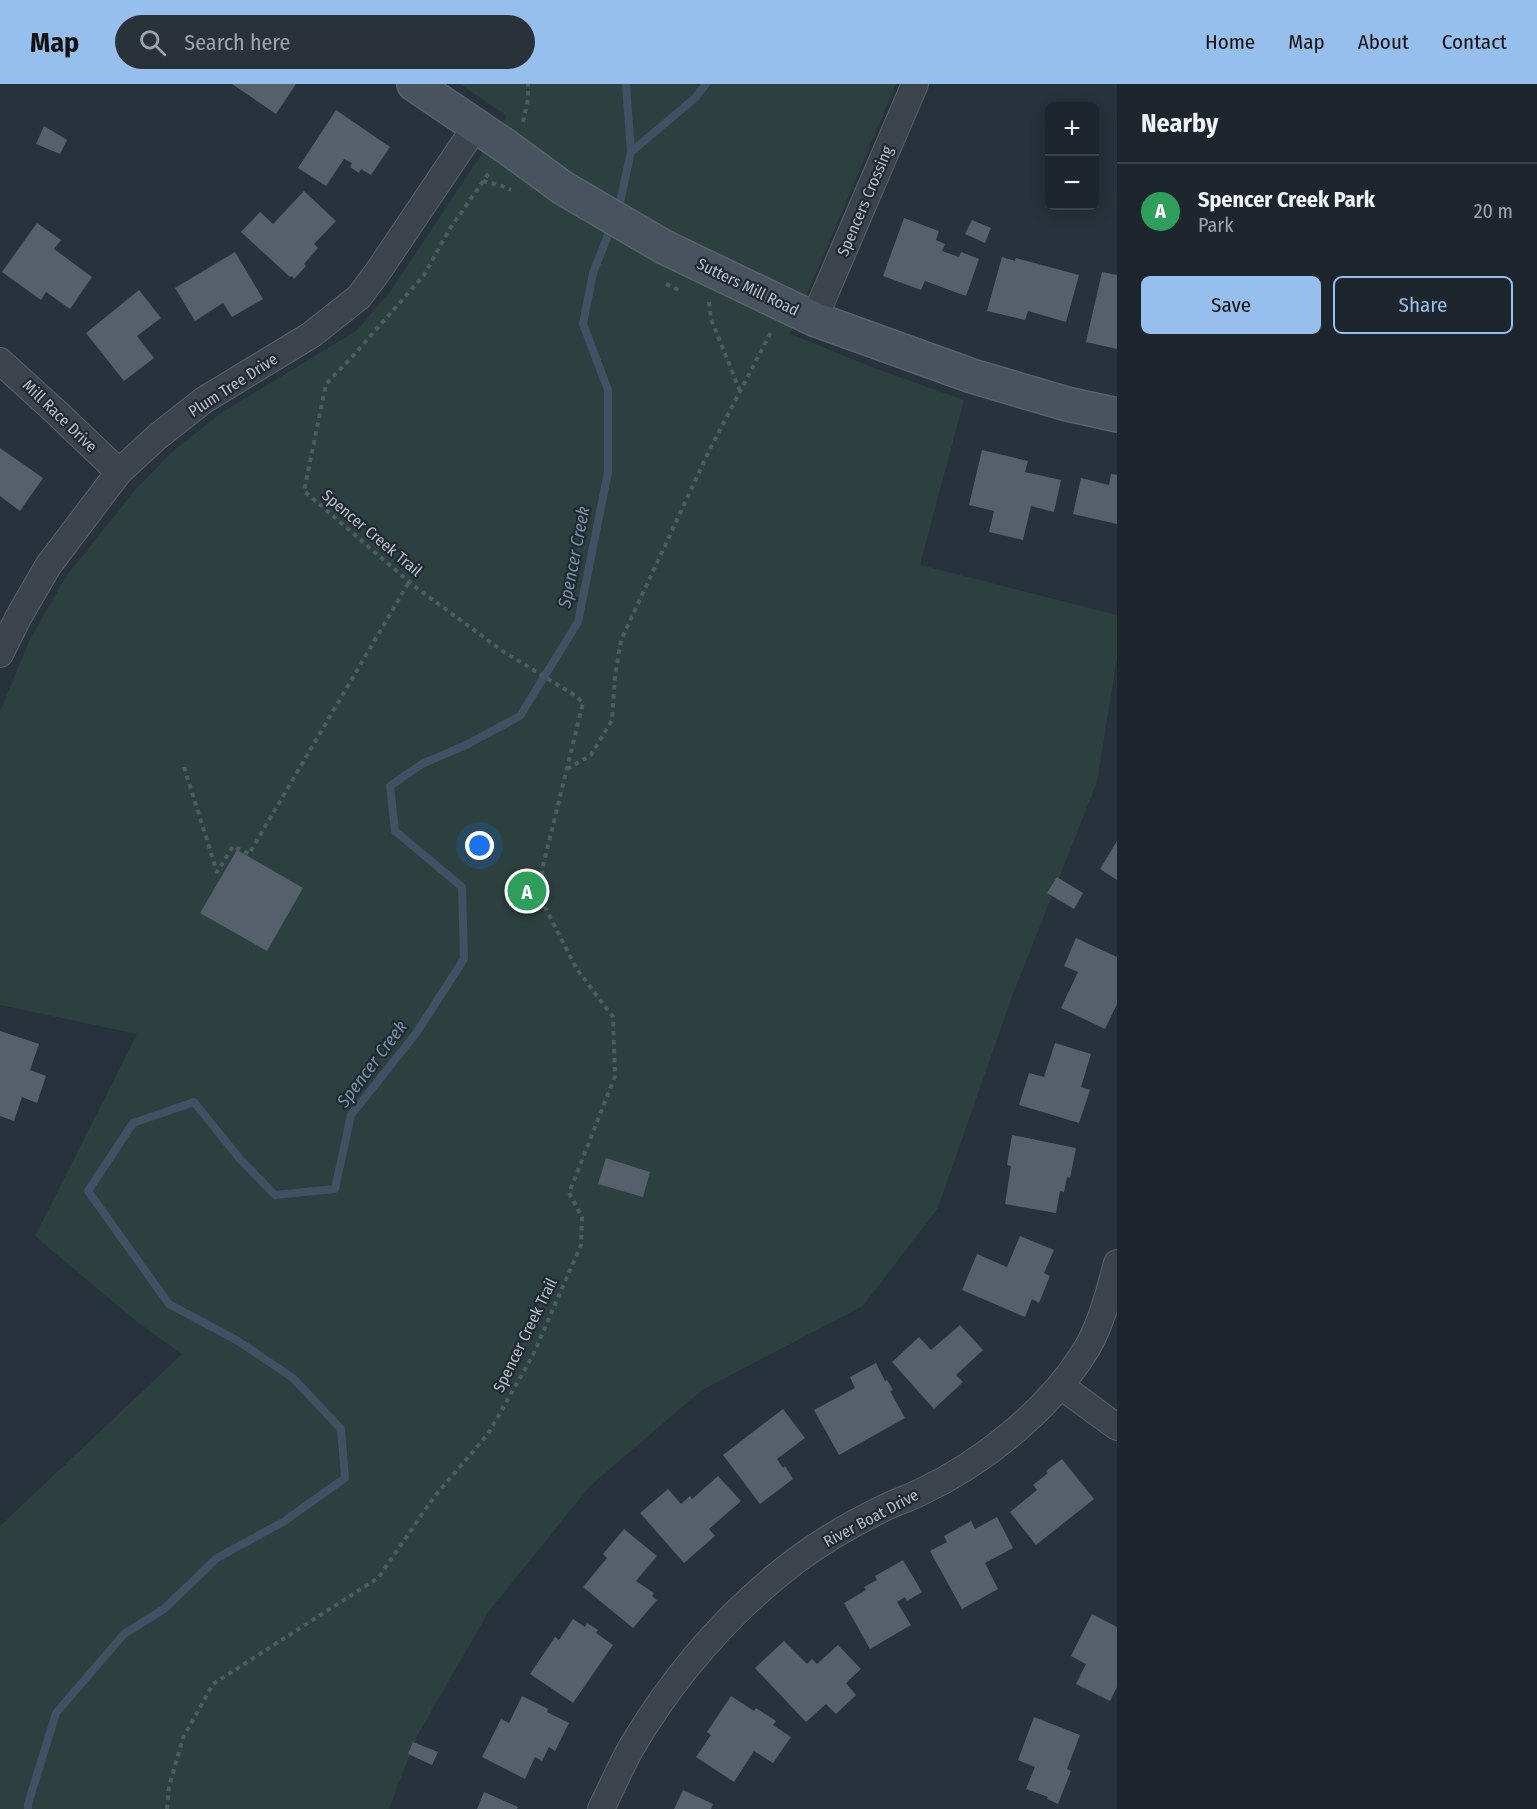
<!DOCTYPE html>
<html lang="en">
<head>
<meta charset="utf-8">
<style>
  body { margin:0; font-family:"Fira Sans Condensed",sans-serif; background:#2a3239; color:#f1f3f6 }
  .controls { position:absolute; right:18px; top:18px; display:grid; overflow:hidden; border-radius:9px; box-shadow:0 3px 15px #0003 }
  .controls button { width:54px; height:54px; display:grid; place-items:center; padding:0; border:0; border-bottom:2px solid #3b4349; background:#1d262d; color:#f1f3f6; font:30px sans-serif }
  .you { position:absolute; left:480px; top:762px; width:21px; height:21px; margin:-15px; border:4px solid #fff; border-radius:50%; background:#1a73e8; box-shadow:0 0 0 9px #1a73e833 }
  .badge { display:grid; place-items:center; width:39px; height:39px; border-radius:50%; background:#96bfed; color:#fff; font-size:20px; font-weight:700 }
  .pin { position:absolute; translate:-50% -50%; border:3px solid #fff; box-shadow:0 2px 6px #0006 }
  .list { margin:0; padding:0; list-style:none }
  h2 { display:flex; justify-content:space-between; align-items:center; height:78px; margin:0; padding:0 24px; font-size:26px }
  h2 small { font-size:20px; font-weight:400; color:#a0a5aa }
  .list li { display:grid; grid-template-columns:39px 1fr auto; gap:18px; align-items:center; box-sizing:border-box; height:96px; padding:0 24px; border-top:2px solid #3b4349 }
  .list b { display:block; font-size:22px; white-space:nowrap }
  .list p { margin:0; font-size:20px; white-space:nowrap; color:#a0a5aa }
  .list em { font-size:20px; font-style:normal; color:#a0a5aa }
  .actions { display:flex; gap:12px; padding:18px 24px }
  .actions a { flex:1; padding:14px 0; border:2px solid #96bfed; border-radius:9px; text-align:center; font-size:21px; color:#96bfed }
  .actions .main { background:#96bfed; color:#111 }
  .icon { flex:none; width:33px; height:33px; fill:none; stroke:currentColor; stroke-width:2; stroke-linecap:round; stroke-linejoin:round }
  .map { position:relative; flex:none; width:1117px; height:1725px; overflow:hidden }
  header { display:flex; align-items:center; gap:36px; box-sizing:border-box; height:84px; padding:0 30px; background:#96bfed; color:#111 }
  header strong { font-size:28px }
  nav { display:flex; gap:33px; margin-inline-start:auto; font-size:21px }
  .search { width:420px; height:54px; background:#2a3239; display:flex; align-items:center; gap:15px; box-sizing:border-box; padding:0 21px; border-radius:33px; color:#a0a5aa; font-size:22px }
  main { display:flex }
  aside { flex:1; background:#1d262d }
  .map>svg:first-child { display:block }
</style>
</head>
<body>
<header>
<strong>Map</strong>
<div class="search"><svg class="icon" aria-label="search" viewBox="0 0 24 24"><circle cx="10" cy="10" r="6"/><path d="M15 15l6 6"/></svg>Search here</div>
<nav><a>Home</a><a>Map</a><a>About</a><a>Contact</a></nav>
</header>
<main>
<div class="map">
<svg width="1117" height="1725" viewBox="0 0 1117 1725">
  <rect width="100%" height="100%" fill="#27323c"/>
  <path fill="#2c403f" d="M 460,0 L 896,0 L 790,250 L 877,285 L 964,316 L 920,481 L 1117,531 L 1117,574 L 1097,698 L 1011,915 L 938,1124 L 863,1222 L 702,1306 L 590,1402 L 489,1527 L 417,1652 L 389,1725 L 0,1725 L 0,1442 L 182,1270 L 137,1238 L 35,1152 L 137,950 L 0,921 L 0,627 L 31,553 L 67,491 L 136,405 L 171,369 L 221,329 L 356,247 L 390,208 L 507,32 Z"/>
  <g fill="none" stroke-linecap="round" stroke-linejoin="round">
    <path stroke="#3f5163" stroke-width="8" d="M 631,68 L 695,14 L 706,0
      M 618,127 L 631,68 L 626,0
      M 28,1725 L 28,1720 L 56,1629 L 124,1550 L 164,1525 L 217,1474 L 283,1438 L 345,1394 L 341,1345 L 293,1294 L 238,1257 L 169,1220 L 88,1107 L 133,1039 L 194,1018 L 240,1075 L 275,1111 L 335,1105 L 351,1031 L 417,948 L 464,875 L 462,803 L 395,747 L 390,702 L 422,680 L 466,661 L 520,632 L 578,538 L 608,388 L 608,306 L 583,240 L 593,189 L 612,141"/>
  </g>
  <path fill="#55606c" d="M 232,0 L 296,0 L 276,30 Z
    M 336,26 L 390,63 L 371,91 L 361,85 L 359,89 L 350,83 L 352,79 L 344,75 L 326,102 L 298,84 Z
    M 44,42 L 67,56 L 60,70 L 36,60 Z
    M 304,107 L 336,137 L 314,160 L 318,164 L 304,180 L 306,182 L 294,195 L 292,192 L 290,193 L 241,148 L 260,128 L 273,140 Z
    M 904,134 L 939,147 L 936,156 L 945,160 L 942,167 L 959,173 L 961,168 L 979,175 L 966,212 L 925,197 L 921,206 L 883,192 Z
    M 972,136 L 991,144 L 985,159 L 965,150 Z
    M 37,139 L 61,156 L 54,165 L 92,193 L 70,225 L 46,208 L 41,216 L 2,188 Z
    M 235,168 L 263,215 L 232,233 L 223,219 L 195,237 L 175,204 Z
    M 1002,173 L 1015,177 L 1016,174 L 1079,191 L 1066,238 L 1028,227 L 1025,236 L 987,227 Z
    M 1102,188 L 1117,191 L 1117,265 L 1086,258 Z
    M 139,206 L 161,234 L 137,252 L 154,274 L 124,297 L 86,249 Z
    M 0,364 L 43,394 L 20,427 L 0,412 Z
    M 982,366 L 1028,377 L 1025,388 L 1061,396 L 1054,428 L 1031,422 L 1023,456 L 989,448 L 994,427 L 969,421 Z
    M 1111,390 L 1117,391 L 1117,440 L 1073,430 L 1081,394 L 1109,401 Z
    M 1117,757 L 1117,796 L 1100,785 Z
    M 237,766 L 303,804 L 267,867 L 200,829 Z
    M 1057,793 L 1083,809 L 1074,825 L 1047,809 Z
    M 1076,854 L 1117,873 L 1117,920 L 1105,945 L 1061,924 L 1078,888 L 1064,882 Z
    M 0,947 L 39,960 L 30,986 L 46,992 L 37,1019 L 22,1013 L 14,1037 L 0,1032 Z
    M 1055,959 L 1091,970 L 1081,1003 L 1090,1006 L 1079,1039 L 1019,1021 L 1029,989 L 1044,993 Z
    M 1012,1051 L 1076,1064 L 1070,1094 L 1067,1093 L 1064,1108 L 1060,1107 L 1056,1129 L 1005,1120 L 1011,1082 L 1007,1081 Z
    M 606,1074 L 650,1088 L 643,1113 L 598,1100 Z
    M 1020,1152 L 1054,1166 L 1044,1189 L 1050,1192 L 1039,1219 L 1032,1215 L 1025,1233 L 962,1206 L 977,1170 L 1007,1183 Z
    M 960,1241 L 983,1266 L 956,1291 L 963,1298 L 934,1325 L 892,1278 L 919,1253 L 931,1266 Z
    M 876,1279 L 885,1297 L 887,1296 L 893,1306 L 890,1307 L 905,1334 L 839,1371 L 814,1326 L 855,1304 L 850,1293 Z
    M 783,1325 L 805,1354 L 777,1375 L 783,1384 L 785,1382 L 793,1395 L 760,1420 L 723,1371 Z
    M 1062,1375 L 1094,1415 L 1036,1461 L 1010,1428 L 1037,1406 L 1033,1401 L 1048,1389 L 1046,1387 Z
    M 718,1392 L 741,1417 L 709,1445 L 715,1452 L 684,1479 L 640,1429 L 668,1405 L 681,1420 L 690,1412 L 692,1415 Z
    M 997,1433 L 1013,1464 L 985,1479 L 998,1505 L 962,1525 L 930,1467 L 947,1458 L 944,1452 L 971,1437 L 975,1445 Z
    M 624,1445 L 657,1472 L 636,1497 L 654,1509 L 652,1512 L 657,1516 L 633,1544 L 583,1503 L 607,1474 L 603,1470 Z
    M 903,1476 L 922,1508 L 907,1517 L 905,1513 L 897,1518 L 911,1541 L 870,1565 L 844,1519 L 866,1506 L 864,1503 L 877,1496 L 875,1492 Z
    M 1092,1530 L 1117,1543 L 1117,1603 L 1110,1617 L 1076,1600 L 1086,1580 L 1071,1572 Z
    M 573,1535 L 585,1543 L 587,1539 L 598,1546 L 596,1549 L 613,1561 L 573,1619 L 530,1590 L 555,1553 L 559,1556 Z
    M 784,1557 L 807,1580 L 812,1575 L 817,1580 L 838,1561 L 861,1585 L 846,1599 L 856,1611 L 836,1630 L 826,1620 L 806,1638 L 755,1584 Z
    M 522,1612 L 548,1625 L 547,1628 L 569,1639 L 555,1667 L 549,1663 L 542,1677 L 535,1673 L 525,1695 L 482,1673 L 501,1635 L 509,1639 Z
    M 731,1612 L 754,1627 L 756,1624 L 776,1637 L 773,1641 L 791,1653 L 773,1679 L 754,1667 L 734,1698 L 696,1673 L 711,1651 L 707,1648 Z
    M 1034,1633 L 1080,1651 L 1067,1685 L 1071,1687 L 1058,1720 L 1047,1715 L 1048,1713 L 1026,1705 L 1035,1683 L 1018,1676 Z
    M 413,1658 L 438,1668 L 432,1681 L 408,1670 Z
    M 683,1706 L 713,1720 L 711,1725 L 674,1725 Z
    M 484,1708 L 518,1723 L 517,1725 L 477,1725 Z"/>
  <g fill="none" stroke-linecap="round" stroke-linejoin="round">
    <defs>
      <path id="street" d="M 814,235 L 915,0
        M 0,277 L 56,328 L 119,388
        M 0,570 L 18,534 L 48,482 L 119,388 L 157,353 L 204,316 L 311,251 L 359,213 L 379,186 L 476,42
        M 1061,1302 L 1117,1343
        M 601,1725 C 611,1705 620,1684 631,1664 C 673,1593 729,1528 794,1478 C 822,1457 853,1439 884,1424 C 896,1418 909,1414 921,1408 C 982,1379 1045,1329 1082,1272 C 1100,1246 1109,1209 1117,1179"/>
      <path id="secondary" d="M 414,0 L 507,63 L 563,104 L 664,163 L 814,235 L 972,292 L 1067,320 L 1117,331"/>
    </defs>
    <use href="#street" stroke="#59626a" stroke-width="28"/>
    <use href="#secondary" stroke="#59626a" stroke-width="36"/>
    <path stroke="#4b5d5e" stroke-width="4" stroke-dasharray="4.5 4.5" stroke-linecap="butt" d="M 523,38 L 528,15 L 528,0
      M 483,97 L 502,102 L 511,106
      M 666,200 L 681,207
      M 709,218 L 711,235 L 740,307
      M 184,683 L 217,788 L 233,762 L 249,770 L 409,498
      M 567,685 L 591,671 L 612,636 L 615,593 L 621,556 L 710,365 L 771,248
      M 167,1725 L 169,1703 L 183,1654 L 213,1600 L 378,1494 L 434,1413 L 488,1350 L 533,1271 L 581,1161 L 582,1133 L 569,1109 L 615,992 L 613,933 L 576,884 L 545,823 L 542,786 L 583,619 L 576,612 L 504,568 L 414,502 L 304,407 L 326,300 L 352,273 L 424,191 L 449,146 L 491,86"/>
    <use href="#street" stroke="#3b444c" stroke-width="26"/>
    <use href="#secondary" stroke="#49535f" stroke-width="33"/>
  </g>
  <g text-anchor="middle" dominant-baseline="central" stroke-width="4.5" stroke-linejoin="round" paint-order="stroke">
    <g font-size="16" fill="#b7bfc7" stroke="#202932">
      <text transform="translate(865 117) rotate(-67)">Spencers Crossing</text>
      <text transform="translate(748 203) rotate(26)">Sutters Mill Road</text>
      <text transform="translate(233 301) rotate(-33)">Plum Tree Drive</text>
      <text transform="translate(60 332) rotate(44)">Mill Race Drive</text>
      <text transform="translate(372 449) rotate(40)">Spencer Creek Trail</text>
      <text transform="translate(525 1251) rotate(-64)">Spencer Creek Trail</text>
      <text transform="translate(871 1434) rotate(-28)">River Boat Drive</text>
    </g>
    <g font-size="18" font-style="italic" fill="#7b91a7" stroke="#202932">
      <text transform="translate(574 473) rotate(-79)">Spencer Creek</text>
      <text transform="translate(372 980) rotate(-53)">Spencer Creek</text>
    </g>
  </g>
</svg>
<div class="controls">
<button>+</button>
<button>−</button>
</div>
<div class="you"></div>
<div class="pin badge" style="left:527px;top:807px;background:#2e9e5b">A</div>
</div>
<aside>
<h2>Nearby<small></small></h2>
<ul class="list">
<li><span class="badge" style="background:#2e9e5b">A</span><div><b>Spencer Creek Park</b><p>Park</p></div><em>20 m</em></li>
</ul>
<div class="actions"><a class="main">Save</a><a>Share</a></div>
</aside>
</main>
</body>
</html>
